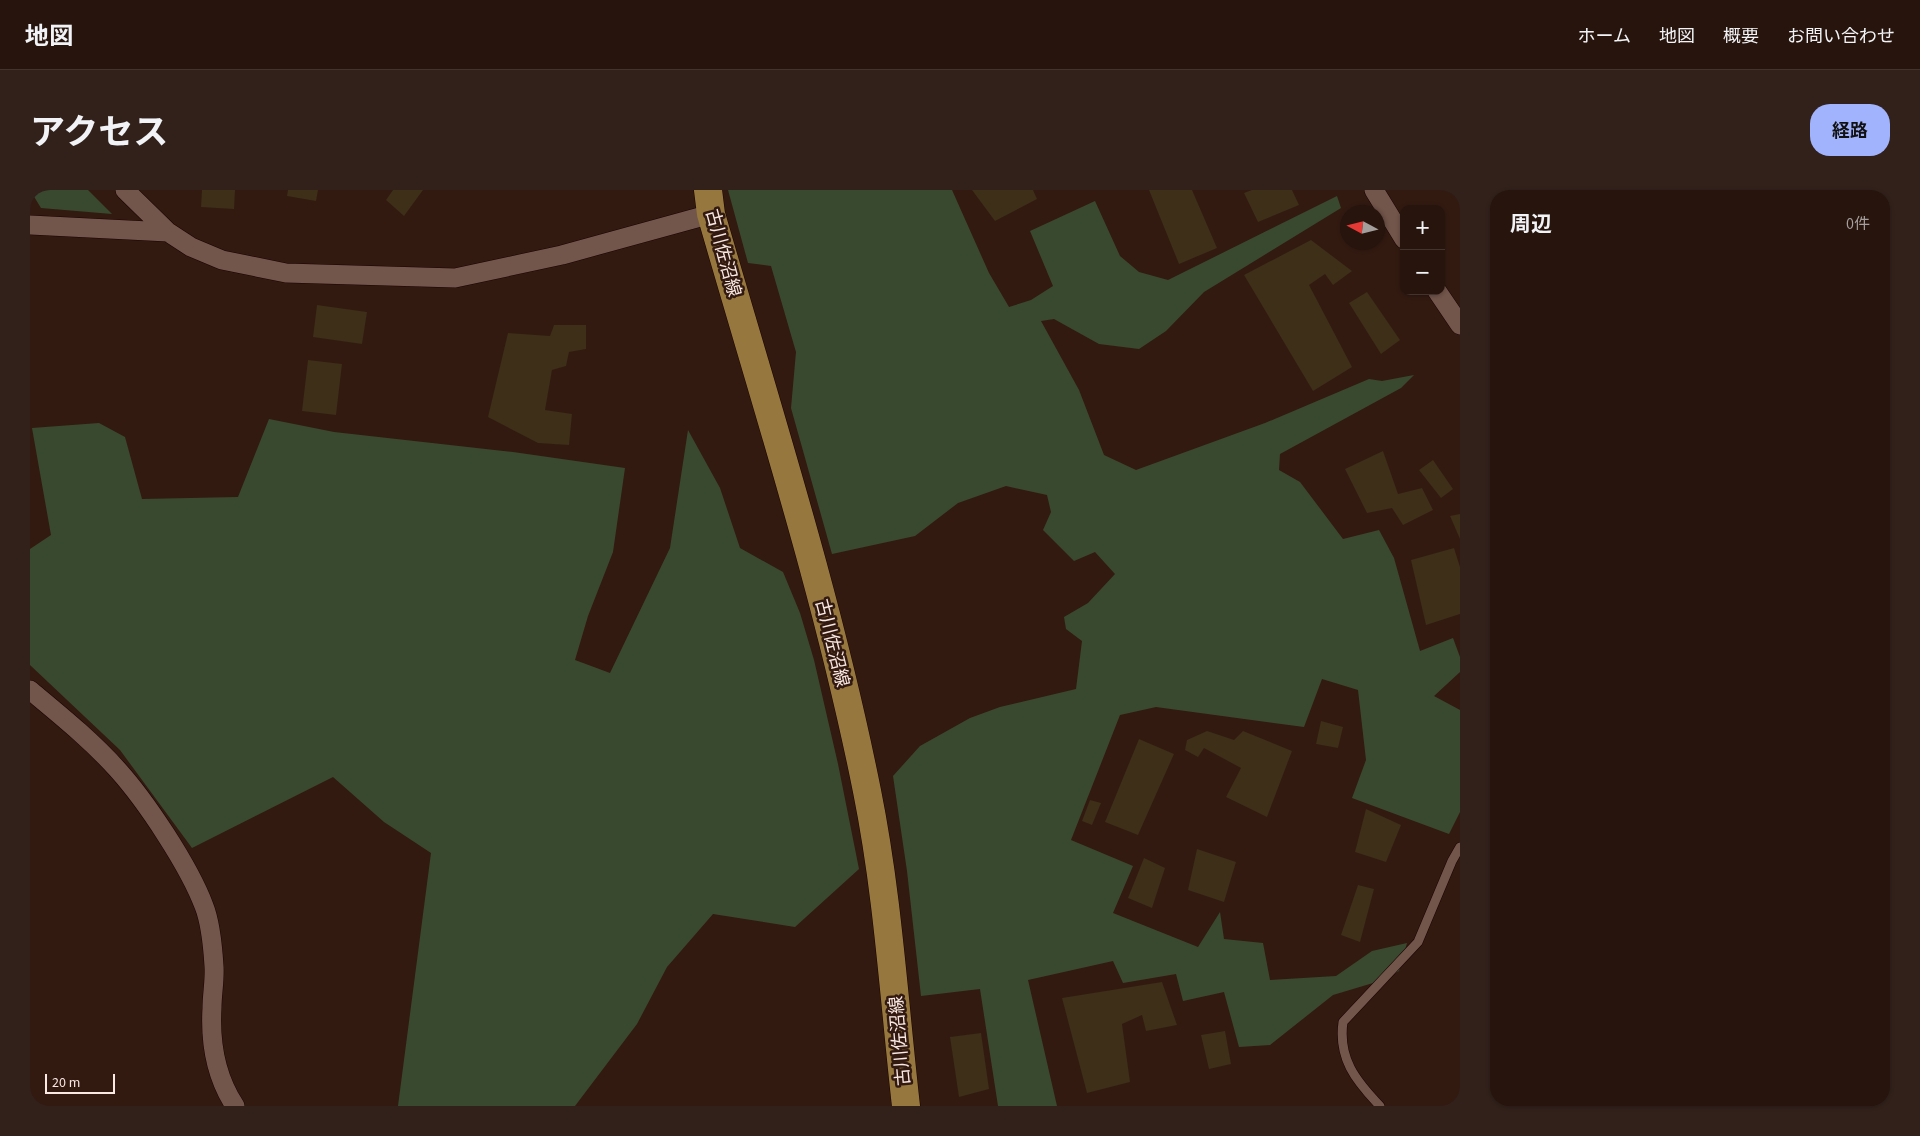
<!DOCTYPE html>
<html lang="ja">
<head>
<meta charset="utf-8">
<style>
  body { margin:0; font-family:"Source Sans 3","Noto Sans JP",sans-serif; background:#32211b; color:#f1f3f6 }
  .controls { position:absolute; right:15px; top:15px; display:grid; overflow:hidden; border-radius:10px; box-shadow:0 1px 4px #0004 }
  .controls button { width:45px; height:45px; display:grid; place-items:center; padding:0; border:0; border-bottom:1px solid #42332e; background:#26140d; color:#f1f3f6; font:25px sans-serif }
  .compass { position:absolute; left:1310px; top:15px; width:45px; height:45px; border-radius:50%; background:#26140d; box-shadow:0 1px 4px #0004; rotate:277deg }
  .scale { position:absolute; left:15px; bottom:12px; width:70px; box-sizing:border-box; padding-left:5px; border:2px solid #fae8e2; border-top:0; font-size:14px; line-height:18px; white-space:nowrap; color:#fae8e2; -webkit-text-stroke:4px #321a11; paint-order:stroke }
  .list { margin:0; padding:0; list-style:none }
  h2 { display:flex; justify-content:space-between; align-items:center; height:65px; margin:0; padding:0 20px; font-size:21px }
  h2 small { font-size:16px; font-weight:400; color:#a49e9d }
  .map { position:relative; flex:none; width:1430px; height:916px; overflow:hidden; border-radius:20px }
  header { display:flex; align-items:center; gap:30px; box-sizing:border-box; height:70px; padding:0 25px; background:#26140d; border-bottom:1px solid #42332e }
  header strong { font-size:24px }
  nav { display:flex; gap:28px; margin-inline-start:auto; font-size:18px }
  .intro { display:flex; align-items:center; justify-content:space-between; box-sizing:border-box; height:120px; padding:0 30px }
  h1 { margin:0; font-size:35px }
  .button { padding:12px 22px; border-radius:20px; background:#a1b3fd; color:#111; font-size:18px; font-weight:700 }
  main { display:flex; gap:30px; padding:0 30px }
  aside { flex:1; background:#26140d; border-radius:20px; box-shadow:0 1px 4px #0004 }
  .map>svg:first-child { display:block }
</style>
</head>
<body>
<header>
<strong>地図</strong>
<nav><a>ホーム</a><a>地図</a><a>概要</a><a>お問い合わせ</a></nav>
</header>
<div class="intro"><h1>アクセス</h1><a class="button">経路</a></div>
<main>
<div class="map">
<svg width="1430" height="916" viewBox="0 0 1430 916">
  <rect width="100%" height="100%" fill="#321a11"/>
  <path fill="#39492f" d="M 0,0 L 58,0 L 82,24 L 11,18 Z
    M 698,0 L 922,0 L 959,83 L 979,117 L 1001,110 L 1023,96 L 1000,41 L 1065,11 L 1090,66 L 1109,82 L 1138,90 L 1307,6 L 1311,18 L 1174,102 L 1136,141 L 1109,159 L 1069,154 L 1024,129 L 1011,131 L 1049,200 L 1074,265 L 1106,280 L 1235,233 L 1339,189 L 1352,191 L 1384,185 L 1371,198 L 1250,264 L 1249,280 L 1270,292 L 1313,349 L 1349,340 L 1364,368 L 1390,461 L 1423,448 L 1430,467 L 1430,482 L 1404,506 L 1430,520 L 1430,622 L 1419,644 L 1322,608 L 1336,570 L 1328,500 L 1292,489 L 1274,537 L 1126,517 L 1090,525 L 1041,650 L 1103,676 L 1083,723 L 1168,757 L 1190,722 L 1194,749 L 1233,753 L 1240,790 L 1306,786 L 1342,761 L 1377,753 L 1369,781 L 1353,790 L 1303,805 L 1240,855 L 1209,857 L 1194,802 L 1153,811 L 1146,784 L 1093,793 L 1083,771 L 998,790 L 1027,916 L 968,916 L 950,799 L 891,806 L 877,681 L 863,586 L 890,556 L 940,528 L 970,517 L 1046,499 L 1052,451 L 1036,439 L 1034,427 L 1058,413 L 1085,384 L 1065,362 L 1044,371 L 1013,340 L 1021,322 L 1017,305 L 976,296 L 928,313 L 885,346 L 802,364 L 761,218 L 766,162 L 741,76 L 718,73 Z
    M 239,229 L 304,242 L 483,262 L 595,278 L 583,362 L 558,426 L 545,470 L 580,483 L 640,358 L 658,240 L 690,298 L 710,358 L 753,382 L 770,423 L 784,470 L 808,574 L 829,679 L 765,737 L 683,724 L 637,777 L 607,834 L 545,916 L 368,916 L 401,663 L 354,632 L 303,587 L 162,658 L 90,560 L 0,475 L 0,359 L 21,345 L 2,238 L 69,233 L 95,247 L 112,309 L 208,307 Z"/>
  <path fill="#3d2f18" d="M 172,0 L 205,0 L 204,19 L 171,17 Z
    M 258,0 L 288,0 L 286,11 L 257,6 Z
    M 363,0 L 393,0 L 374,26 L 356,10 Z
    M 942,0 L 1003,0 L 1007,9 L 965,31 Z
    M 1119,0 L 1162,0 L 1187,58 L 1149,74 Z
    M 1222,0 L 1262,0 L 1269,15 L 1228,32 L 1214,3 Z
    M 1281,50 L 1322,81 L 1303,95 L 1295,84 L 1279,95 L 1322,177 L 1283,201 L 1214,85 Z
    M 1337,102 L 1370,150 L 1351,164 L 1319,113 Z
    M 287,115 L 337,122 L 332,154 L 283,147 Z
    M 524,135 L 556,135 L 556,159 L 539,162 L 536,176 L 522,180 L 515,220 L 542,224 L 539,255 L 508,253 L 458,227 L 478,143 L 520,146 Z
    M 278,170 L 312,174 L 306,225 L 272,221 Z
    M 1353,261 L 1368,304 L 1392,298 L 1403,320 L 1373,335 L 1362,318 L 1337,323 L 1315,279 Z
    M 1403,270 L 1423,299 L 1411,308 L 1389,280 Z
    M 1430,324 L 1430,349 L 1420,326 Z
    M 1424,358 L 1430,377 L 1430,424 L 1396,435 L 1381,370 Z
    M 1291,531 L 1313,537 L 1308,558 L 1286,554 Z
    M 1177,541 L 1204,550 L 1213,541 L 1262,561 L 1237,627 L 1196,607 L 1211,578 L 1174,558 L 1168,567 L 1155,560 L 1157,550 Z
    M 1109,549 L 1144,564 L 1108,645 L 1075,632 Z
    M 1060,610 L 1071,613 L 1062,635 L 1052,631 Z
    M 1336,619 L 1371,635 L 1356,672 L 1325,662 Z
    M 1167,659 L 1206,672 L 1194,712 L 1158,700 Z
    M 1114,668 L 1135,678 L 1122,718 L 1098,708 Z
    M 1328,695 L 1344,699 L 1330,752 L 1311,745 Z
    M 1132,792 L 1147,835 L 1116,841 L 1112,825 L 1092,834 L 1100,892 L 1057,903 L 1032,808 Z
    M 1195,841 L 1201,874 L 1179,879 L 1171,845 Z
    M 951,843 L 959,899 L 929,907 L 920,847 Z"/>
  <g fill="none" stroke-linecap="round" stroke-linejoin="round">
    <defs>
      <path id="service" d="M 1350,916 C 1325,890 1308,868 1313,832 L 1388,752 L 1422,671 L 1430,657"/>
      <path id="minor" d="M 95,0 L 138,42 L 161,57 L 192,70 L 256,83 L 425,88 L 532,65 L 681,24
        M 1344,0 L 1374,49
        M 0,35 L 138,42
        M 1407,101 L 1430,135
        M 0,500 C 30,525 61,550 87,579 C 116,611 159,676 174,716 C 180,731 183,760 184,776 C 185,790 182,804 182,818 C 180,852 186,887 205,916"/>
      <path id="primary" d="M 678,0 L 681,24 C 736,215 798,406 837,601 C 858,705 864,811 876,916"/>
    </defs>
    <use href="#service" stroke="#190401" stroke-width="10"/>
    <use href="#minor" stroke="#190401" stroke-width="20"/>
    <use href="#primary" stroke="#190401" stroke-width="29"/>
    <use href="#service" stroke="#72554b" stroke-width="9"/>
    <use href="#minor" stroke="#72554b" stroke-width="19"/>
    <use href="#primary" stroke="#96783e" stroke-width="28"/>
  </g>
  <g text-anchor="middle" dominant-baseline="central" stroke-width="5" stroke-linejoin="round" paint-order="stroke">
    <g font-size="18" fill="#fae8e2" stroke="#321a11">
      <text transform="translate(693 63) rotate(75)">古川佐沼線</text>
      <text transform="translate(802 453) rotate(76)">古川佐沼線</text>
      <text transform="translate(870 851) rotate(-95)">古川佐沼線</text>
    </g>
  </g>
</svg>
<div class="controls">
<button>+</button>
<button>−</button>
</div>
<svg class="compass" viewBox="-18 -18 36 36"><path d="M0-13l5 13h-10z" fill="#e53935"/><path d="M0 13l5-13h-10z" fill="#a49e9d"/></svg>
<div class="scale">20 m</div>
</div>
<aside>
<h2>周辺<small>0件</small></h2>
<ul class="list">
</ul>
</aside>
</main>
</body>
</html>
